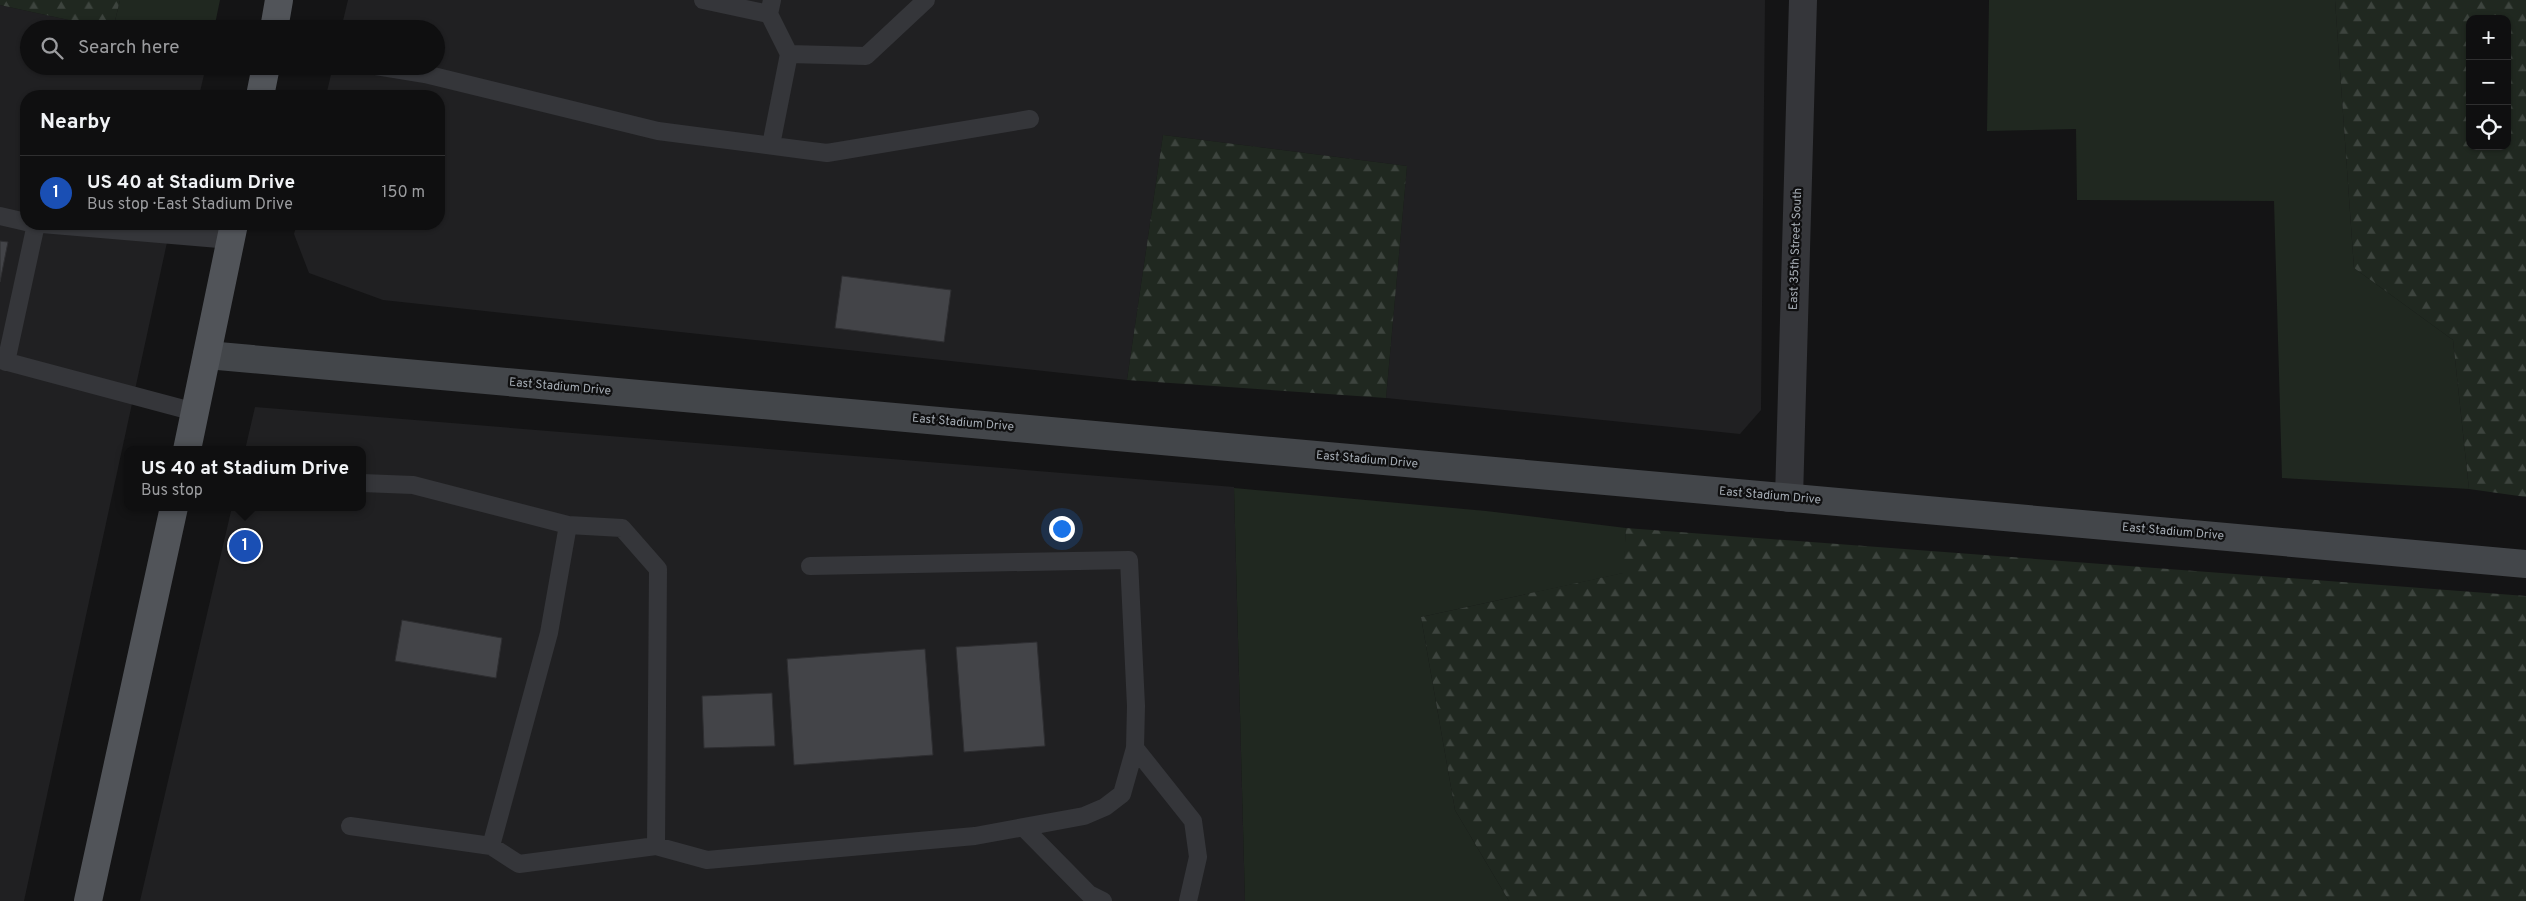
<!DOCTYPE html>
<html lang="en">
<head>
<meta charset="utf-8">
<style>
  body { margin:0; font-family:Overpass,sans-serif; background:#1d1d1e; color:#f1f3f6 }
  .controls { position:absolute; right:15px; top:15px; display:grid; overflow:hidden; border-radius:10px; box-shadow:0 1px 4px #0004 }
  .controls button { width:45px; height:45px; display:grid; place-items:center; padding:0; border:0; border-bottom:1px solid #2f2f30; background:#0f0f10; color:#f1f3f6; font:25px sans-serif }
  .you { position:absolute; left:1061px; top:528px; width:18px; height:18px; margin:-12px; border:4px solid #fff; border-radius:50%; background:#1a73e8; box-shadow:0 0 0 8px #1a73e833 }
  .badge { display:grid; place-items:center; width:32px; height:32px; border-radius:50%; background:#e4963d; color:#fff; font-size:16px; font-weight:700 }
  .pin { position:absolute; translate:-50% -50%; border:2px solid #fff; box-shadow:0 1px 5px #0006 }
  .popup { position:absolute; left:124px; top:446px; width:242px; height:65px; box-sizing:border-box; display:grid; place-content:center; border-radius:10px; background:#0f0f10; filter:drop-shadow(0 1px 4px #0005); font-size:16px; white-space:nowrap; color:#9b9c9f }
  .popup b { font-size:19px; color:#f1f3f6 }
  .popup::after { content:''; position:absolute; left:50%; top:100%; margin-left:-10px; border:10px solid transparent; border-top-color:#0f0f10 }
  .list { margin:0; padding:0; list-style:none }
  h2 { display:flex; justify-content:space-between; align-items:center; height:65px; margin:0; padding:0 20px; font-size:21px }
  h2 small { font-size:16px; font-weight:400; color:#9b9c9f }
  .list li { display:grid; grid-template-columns:32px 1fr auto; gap:15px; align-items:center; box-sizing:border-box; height:75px; padding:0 20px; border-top:1px solid #2f2f30 }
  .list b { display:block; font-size:19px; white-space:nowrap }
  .list p { margin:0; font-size:16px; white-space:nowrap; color:#9b9c9f }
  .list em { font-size:16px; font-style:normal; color:#9b9c9f }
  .icon { flex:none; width:28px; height:28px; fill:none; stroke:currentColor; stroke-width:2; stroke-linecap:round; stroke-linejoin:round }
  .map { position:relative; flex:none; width:2526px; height:901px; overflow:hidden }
  .search { position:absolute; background:#0f0f10; box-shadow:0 1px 4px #0004; left:20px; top:20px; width:425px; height:55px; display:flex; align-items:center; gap:12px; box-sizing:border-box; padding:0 18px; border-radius:28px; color:#9b9c9f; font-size:19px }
  .panel { position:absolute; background:#0f0f10; box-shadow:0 1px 4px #0004; left:20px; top:90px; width:425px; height:140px; border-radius:20px }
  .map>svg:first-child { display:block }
</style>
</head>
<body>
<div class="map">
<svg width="2526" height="901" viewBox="0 0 2526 901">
  <defs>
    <pattern id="forest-firs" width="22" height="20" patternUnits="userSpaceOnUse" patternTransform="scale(1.25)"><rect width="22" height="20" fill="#202820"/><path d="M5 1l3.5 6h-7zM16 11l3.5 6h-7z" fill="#3d443e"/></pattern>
  </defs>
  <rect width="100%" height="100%" fill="#141415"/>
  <path fill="#202022" d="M 348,0 L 1765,0 L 1761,410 L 1740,434 L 1386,398 L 1407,166 L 1163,135 L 1127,380 L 383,300 L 309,273 L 294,234 L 297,224 L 439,224 L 439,96 L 326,96 L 333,66 L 436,66 L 436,29 L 341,29 Z
    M 0,5 L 110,29 L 29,29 L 29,66 L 206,66 L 199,96 L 26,96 L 26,224 L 171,224 L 24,901 L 0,901 Z
    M 255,407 L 1234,487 L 1245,901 L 140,901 L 232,507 L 362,507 L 362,450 L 245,450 Z"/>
  <path fill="#202820" d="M 120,0 L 220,0 L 214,29 L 113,29 Z
    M 1989,0 L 2335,0 L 2354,268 L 2453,340 L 2469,489 L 2282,478 L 2274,201 L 2077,200 L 2076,129 L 1987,131 Z
    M 1234,488 L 1486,511 L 1626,528 L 1624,573 L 1421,617 L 1455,810 L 1509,901 L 1245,901 Z"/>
  <path fill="url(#forest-firs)" fill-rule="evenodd" d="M 0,0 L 120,0 L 113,29 L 110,29 L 0,5 Z
    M 2335,0 L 2526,0 L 2526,497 L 2469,489 L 2453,340 L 2354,268 ZM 2470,19 L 2507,19 L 2507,146 L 2470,146 Z
    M 1163,135 L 1407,166 L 1386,398 L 1127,380 Z
    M 1626,528 L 2526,596 L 2526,901 L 1509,901 L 1455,810 L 1421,617 L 1623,573 Z"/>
  <path fill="#434448" stroke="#2e2e31" d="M 0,241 L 8,242 L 0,282 Z
    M 842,276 L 951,290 L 944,342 L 835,328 Z
    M 402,620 L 502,638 L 496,678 L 395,661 Z
    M 1037,642 L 1045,746 L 964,752 L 956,647 Z
    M 925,649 L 933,755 L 794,765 L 787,659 Z
    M 772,693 L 775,746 L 704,748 L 702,696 Z"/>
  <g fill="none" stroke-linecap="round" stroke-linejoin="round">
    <path stroke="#35363a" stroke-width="18" d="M 703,0 L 769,14
      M 789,54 L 866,56 L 926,0
      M 376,66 L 425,74 L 658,131 L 827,153 L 1030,119
      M 771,145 L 789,54 L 769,14 L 772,0
      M 0,216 L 26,222
      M 42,224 L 231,240
      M 0,360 L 195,412
      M 6,362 L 36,224
      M 362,483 L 413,485 L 568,525 L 622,528 L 658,569 L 656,846 L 707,860 L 975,836 L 1084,816 L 1105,807 L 1122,794 L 1135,748 L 1136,706 L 1129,560 L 810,566
      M 568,525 L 549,633 L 491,846 L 519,864 L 656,846
      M 1135,748 L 1193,821 L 1198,857 L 1188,901
      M 350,826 L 491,846
      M 1024,828 L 1089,894 L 1103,901"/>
    <path stroke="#35363a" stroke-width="28" d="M 1789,498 L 1803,0"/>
    <path stroke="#43464a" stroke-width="28" d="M 207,355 L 2526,564"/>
    <path stroke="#515459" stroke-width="28" d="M 274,29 L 279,0
      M 260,96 L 266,66
      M 187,450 L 234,224
      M 88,901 L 174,507"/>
  </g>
  <g text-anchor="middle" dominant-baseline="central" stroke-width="4.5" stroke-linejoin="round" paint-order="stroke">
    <g font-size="12" fill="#a6adb5" stroke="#0f0f10">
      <text transform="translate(1796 249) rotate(-88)">East 35th Street South</text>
      <text transform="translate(560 387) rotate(5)">East Stadium Drive</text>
      <text transform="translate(963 423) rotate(5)">East Stadium Drive</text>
      <text transform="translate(1367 460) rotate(5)">East Stadium Drive</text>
      <text transform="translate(1770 496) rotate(5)">East Stadium Drive</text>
      <text transform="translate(2173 532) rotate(5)">East Stadium Drive</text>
    </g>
  </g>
</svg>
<div class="controls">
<button>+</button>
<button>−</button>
<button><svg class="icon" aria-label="locate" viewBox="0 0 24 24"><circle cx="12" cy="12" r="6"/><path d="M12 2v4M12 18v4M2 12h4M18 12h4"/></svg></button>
</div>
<div class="you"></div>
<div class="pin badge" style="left:245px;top:546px;background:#1a4fb4">1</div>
<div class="popup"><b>US 40 at Stadium Drive</b>Bus stop</div>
<div class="search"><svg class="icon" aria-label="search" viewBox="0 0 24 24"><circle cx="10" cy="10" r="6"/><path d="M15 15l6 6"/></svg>Search here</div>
<section class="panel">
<h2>Nearby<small></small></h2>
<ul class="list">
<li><span class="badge" style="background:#1a4fb4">1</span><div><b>US 40 at Stadium Drive</b><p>Bus stop · East Stadium Drive</p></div><em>150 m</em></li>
</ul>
</section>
</div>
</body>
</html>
